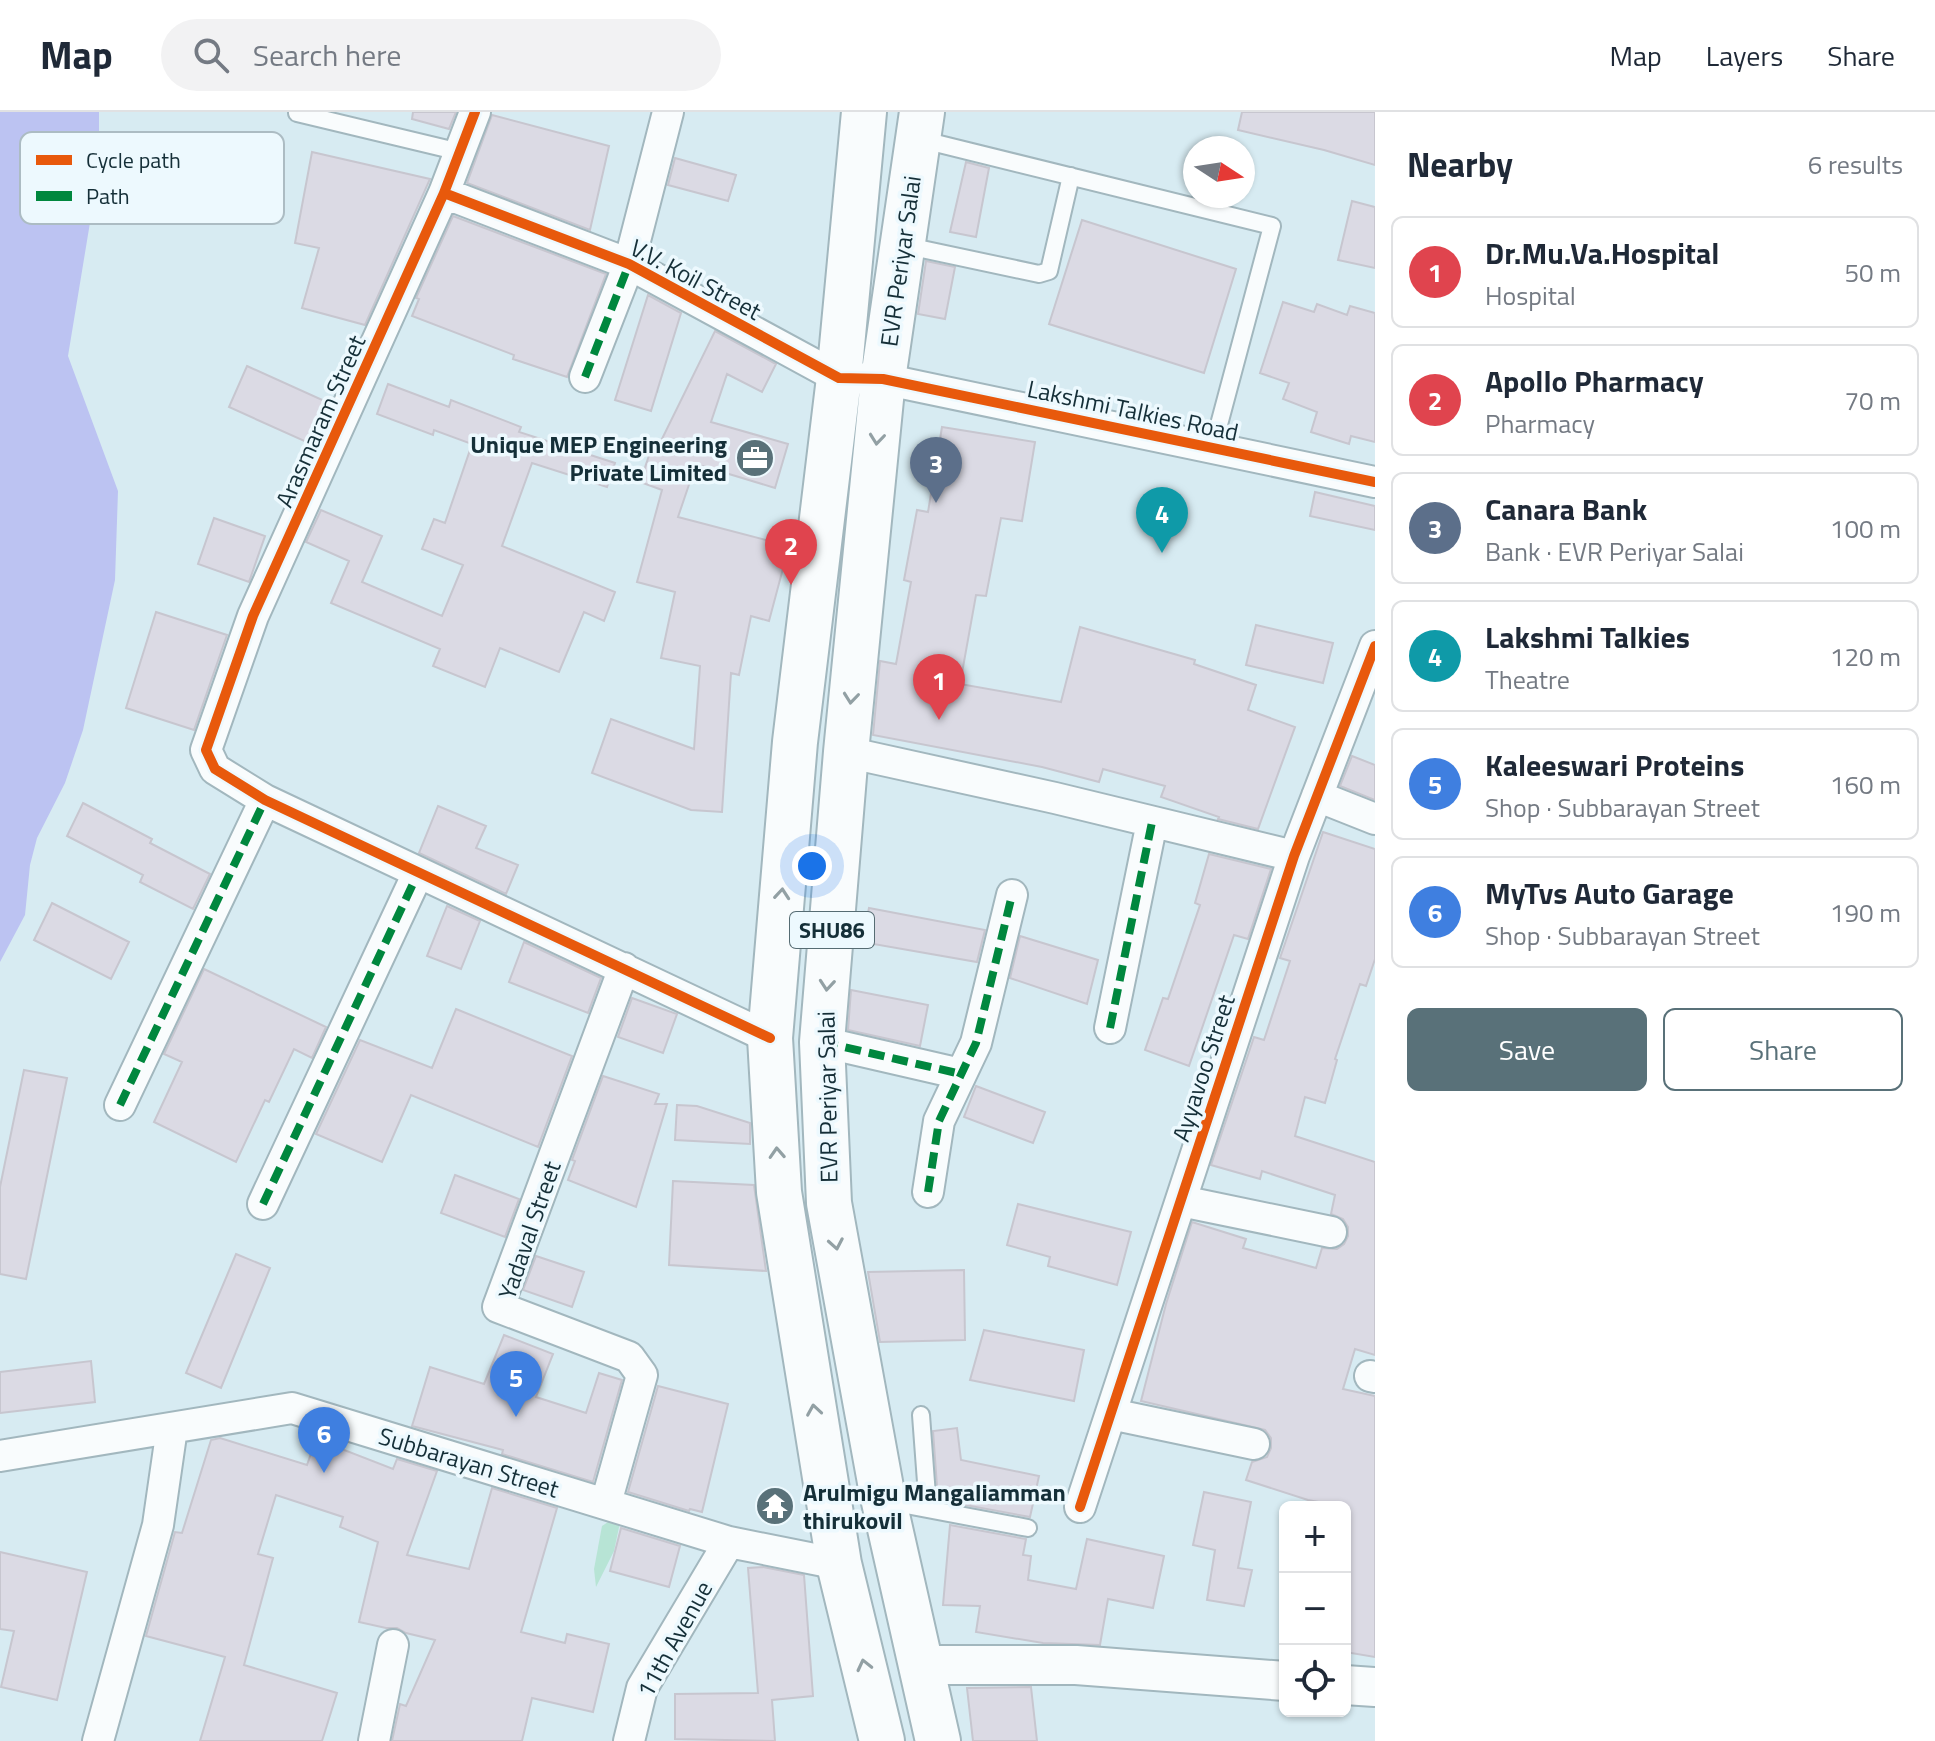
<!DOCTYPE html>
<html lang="en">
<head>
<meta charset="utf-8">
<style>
  body { margin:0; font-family:"Titillium Web",sans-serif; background:#f2f2f3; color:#1f2937 }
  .controls { position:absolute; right:24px; bottom:24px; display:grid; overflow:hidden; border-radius:12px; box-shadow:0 2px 6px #0004 }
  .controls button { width:72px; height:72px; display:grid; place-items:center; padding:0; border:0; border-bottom:2px solid #e0e1e3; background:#fff; color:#1f2937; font:40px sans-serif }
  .compass { position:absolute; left:1183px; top:24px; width:72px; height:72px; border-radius:50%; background:#fff; box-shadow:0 2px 6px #0004; rotate:102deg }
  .you { position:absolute; left:812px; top:754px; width:28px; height:28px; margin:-20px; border:6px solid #fff; border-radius:50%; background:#1a73e8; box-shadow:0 0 0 12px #1a73e833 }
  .badge { display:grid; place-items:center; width:52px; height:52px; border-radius:50%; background:#597179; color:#fff; font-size:26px; font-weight:700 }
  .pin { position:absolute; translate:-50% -66px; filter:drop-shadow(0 2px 4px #0008) }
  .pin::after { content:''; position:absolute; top:42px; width:28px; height:24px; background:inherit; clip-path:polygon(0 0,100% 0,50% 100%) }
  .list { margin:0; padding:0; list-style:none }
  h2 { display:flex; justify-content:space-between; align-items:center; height:104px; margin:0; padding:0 32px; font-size:34px }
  h2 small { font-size:26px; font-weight:400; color:#747a83 }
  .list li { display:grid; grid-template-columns:52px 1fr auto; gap:24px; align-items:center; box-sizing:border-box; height:112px; margin:0 16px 16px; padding:0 16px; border:2px solid #e0e1e3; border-radius:12px }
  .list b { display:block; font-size:30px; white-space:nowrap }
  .list p { margin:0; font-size:26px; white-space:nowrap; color:#747a83 }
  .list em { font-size:26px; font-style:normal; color:#747a83 }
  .actions { display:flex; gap:16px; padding:24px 32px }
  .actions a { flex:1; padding:18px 0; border:2px solid #597179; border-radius:12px; text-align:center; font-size:28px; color:#597179 }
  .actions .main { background:#597179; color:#fff }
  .icon { flex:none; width:44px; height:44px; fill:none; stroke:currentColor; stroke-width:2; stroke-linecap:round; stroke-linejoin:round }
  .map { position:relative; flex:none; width:1375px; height:1629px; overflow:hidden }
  header { display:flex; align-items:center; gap:48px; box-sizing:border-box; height:112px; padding:0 40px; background:#fff; border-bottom:2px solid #e0e1e3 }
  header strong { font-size:38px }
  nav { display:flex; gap:44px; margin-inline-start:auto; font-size:28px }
  .search { width:560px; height:72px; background:#f2f2f3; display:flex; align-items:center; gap:20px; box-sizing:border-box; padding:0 28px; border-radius:44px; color:#747a83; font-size:30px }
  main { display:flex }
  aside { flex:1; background:#fff }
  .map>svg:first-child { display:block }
</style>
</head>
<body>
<header>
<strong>Map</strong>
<div class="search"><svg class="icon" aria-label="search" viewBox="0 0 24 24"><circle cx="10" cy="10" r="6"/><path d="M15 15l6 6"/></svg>Search here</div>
<nav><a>Map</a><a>Layers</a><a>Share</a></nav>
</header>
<main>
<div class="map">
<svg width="1375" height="1629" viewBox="0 0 1375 1629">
  <rect width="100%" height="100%" fill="#d7ebf2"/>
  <path fill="#b7e4d5" d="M 622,1401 L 614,1439 L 596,1475 L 594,1457 L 602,1414 Z"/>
  <path fill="#bcc3f2" d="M 0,0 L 99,0 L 99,56 L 68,244 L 118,379 L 115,468 L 83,618 L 65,671 L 37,726 L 30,753 L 25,803 L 0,850 Z"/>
  <path fill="#dbdae4" stroke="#c7c6cf" stroke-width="2" d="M 413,0 L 456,0 L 449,17 L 412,7 Z
    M 1242,0 L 1375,0 L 1375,53 L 1324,38 L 1238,18 Z
    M 492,3 L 609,34 L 590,118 L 467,71 Z
    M 312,40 L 430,67 L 365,213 L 302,196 L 319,136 L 295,131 Z
    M 675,46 L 736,63 L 728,89 L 668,73 Z
    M 966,50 L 989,56 L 976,125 L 950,120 Z
    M 1352,89 L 1375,95 L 1375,156 L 1338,148 Z
    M 453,104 L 606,162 L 567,265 L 513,247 L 514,243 L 412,204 L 419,187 L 416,186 Z
    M 1082,108 L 1236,157 L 1204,261 L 1049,212 Z
    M 926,149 L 955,155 L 945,207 L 918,202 Z
    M 648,183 L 681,201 L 651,299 L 615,288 Z
    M 1283,190 L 1314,200 L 1317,192 L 1347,203 L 1350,194 L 1375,201 L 1375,330 L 1351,324 L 1349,332 L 1311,320 L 1317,300 L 1283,287 L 1289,271 L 1260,261 Z
    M 715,219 L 776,252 L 762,280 L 727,262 L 711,310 L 788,332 L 775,376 L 696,352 L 678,405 L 789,434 L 769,509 L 751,504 L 739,563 L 731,561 L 722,700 L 691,698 L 592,661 L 611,607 L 694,637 L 700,554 L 661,546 L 675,480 L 637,470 L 662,378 L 640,370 L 654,329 L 660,331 Z
    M 247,254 L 329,291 L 311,332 L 229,295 Z
    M 388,272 L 449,295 L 451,288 L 521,315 L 519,320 L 615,351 L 607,375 L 532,351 L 502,434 L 615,480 L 604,509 L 584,500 L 559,560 L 500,536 L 485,575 L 433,554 L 440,537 L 331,491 L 349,449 L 306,430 L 321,398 L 382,424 L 362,470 L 442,504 L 463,453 L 422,437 L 434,407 L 445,411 L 472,332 L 434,318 L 433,323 L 377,302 Z
    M 942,315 L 1035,330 L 1022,409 L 1001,406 L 986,484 L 976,483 L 960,572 L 1061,590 L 1080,515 L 1195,548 L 1194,552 L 1256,573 L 1248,598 L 1295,615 L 1258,717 L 1218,707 L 1219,705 L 1161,685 L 1165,674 L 1103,657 L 1099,670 L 1042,655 L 873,623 L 880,549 L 896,552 L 911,470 L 904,468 L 917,398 L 928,400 Z
    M 1315,380 L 1375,394 L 1375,418 L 1310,404 Z
    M 214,406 L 265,424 L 249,470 L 198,452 Z
    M 156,500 L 227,523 L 194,618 L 126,596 Z
    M 1256,513 L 1333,531 L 1323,571 L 1246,553 Z
    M 1352,644 L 1375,653 L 1375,688 L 1340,674 Z
    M 83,691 L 152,727 L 150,731 L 210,762 L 193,797 L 140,770 L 143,763 L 67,724 Z
    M 438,694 L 486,714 L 476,736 L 518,753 L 506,782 L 419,741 Z
    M 1323,720 L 1375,737 L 1375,847 L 1366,874 L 1360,872 L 1335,947 L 1337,948 L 1325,991 L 1305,985 L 1295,1024 L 1375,1050 L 1375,1243 L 1355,1237 L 1343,1277 L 1375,1284 L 1375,1545 L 1345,1540 L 1345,1395 L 1308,1388 L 1246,1368 L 1252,1350 L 1267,1345 L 1271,1336 L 1271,1326 L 1265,1318 L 1141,1289 L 1166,1192 L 1192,1110 L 1246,1127 L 1243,1136 L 1316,1156 L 1322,1136 L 1337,1137 L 1344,1132 L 1348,1124 L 1348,1115 L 1343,1107 L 1331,1102 L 1335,1083 L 1262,1059 L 1260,1067 L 1211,1053 L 1254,925 L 1264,928 L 1290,849 L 1280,846 Z
    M 1209,742 L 1271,757 L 1248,827 L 1234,823 L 1189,954 L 1145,938 L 1163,886 L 1168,887 L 1200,793 L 1195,791 Z
    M 52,791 L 129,830 L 111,867 L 34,828 Z
    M 447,794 L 480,809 L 461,857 L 427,844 Z
    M 869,796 L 985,818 L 977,850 L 862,830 Z
    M 1020,824 L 1098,848 L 1087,892 L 1010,866 Z
    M 524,830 L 601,866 L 588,901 L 509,870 Z
    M 204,857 L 326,915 L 312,946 L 294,937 L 269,990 L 265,988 L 236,1050 L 154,1010 L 182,950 L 164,942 Z
    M 851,878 L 928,893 L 920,934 L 848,918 Z
    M 632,886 L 677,902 L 663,941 L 618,925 Z
    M 456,897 L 572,944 L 538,1035 L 411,983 L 382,1050 L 316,1022 L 360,928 L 432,956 Z
    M 24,958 L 67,966 L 26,1167 L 0,1162 L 0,1075 Z
    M 603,964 L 659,982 L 655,992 L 667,992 L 636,1095 L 568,1068 L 575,1049 L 572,1048 Z
    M 976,974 L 1045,1000 L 1033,1031 L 964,1005 Z
    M 677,993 L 697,994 L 750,1011 L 750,1032 L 675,1028 Z
    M 455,1063 L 519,1087 L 505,1125 L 441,1101 Z
    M 673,1069 L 754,1073 L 766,1159 L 669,1153 Z
    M 1018,1092 L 1131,1120 L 1117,1173 L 1048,1154 L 1050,1145 L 1007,1133 Z
    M 236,1142 L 270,1156 L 221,1276 L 186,1261 Z
    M 536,1144 L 584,1160 L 572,1195 L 523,1178 Z
    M 964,1158 L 965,1228 L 880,1230 L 868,1160 Z
    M 984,1218 L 1084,1238 L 1074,1289 L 970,1268 Z
    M 504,1223 L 553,1242 L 536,1285 L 586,1301 L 599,1261 L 622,1268 L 593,1370 L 502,1342 L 503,1338 L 412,1314 L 430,1255 L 484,1272 Z
    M 91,1249 L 95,1290 L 0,1301 L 0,1260 Z
    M 658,1274 L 728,1292 L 702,1400 L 690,1397 L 689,1399 L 628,1380 Z
    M 957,1316 L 961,1348 L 1039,1364 L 1030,1405 L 938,1388 L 933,1319 Z
    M 220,1326 L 307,1353 L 316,1327 L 393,1357 L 397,1347 L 437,1359 L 407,1443 L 469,1457 L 492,1376 L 557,1396 L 521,1520 L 565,1531 L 567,1522 L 609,1532 L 593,1600 L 532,1586 L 522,1629 L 392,1629 L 400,1592 L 406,1594 L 435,1528 L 406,1521 L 397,1516 L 386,1516 L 359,1510 L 378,1430 L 340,1415 L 343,1405 L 276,1383 L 258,1442 L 273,1446 L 244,1553 L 337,1581 L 322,1629 L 200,1629 L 225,1545 L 146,1524 L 175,1420 L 182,1421 L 211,1328 Z
    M 1204,1380 L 1251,1390 L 1238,1456 L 1252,1458 L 1244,1494 L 1207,1488 L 1215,1438 L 1193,1433 Z
    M 950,1413 L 1026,1427 L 1023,1443 L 1031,1444 L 1028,1468 L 1076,1477 L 1087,1427 L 1164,1444 L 1153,1496 L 1108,1487 L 1100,1533 L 1043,1531 L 976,1520 L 980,1494 L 943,1493 Z
    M 621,1416 L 680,1434 L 669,1475 L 610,1459 Z
    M 0,1440 L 87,1460 L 57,1588 L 1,1575 L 14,1519 L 0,1517 Z
    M 763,1455 L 804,1463 L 813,1584 L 772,1588 L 775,1629 L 675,1627 L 675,1582 L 758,1581 L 748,1456 Z
    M 1031,1575 L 1037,1629 L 973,1629 L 967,1576 Z"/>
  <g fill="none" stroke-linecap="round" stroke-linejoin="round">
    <defs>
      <path id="service" d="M 297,1 L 460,40
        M 919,27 L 1272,114 L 1213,335
        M 903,133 L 1039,162 L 1049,159 L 1071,64
        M 921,1303 L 928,1397
        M 885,1389 L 1028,1416"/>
      <path id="minor" d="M 475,0 L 444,81 L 253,504 L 206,638 L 215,657 L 265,688 L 770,926
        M 444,81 L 629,152 L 839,266 L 883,267 L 1375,370
        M 585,265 L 629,152 L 668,0
        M 846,640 L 1055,686 L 1294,744
        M 1317,684 L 1375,707
        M 1110,916 L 1152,710
        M 822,930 L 961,962
        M 120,993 L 265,688
        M 928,1080 L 939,1009 L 976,931 L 1012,783
        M 1181,1089 L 1331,1120
        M 263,1092 L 418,761
        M 1370,1264 L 1375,1265
        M 1111,1302 L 1254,1332
        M 0,1344 L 292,1296 L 729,1430 L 839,1452
        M 606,1391 L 642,1263 L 629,1245 L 498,1195 L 624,856
        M 1080,1395 L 1294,744 L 1375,534
        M 98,1629 L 158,1413 L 172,1316
        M 374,1629 L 393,1533
        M 629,1629 L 642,1576 L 729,1430"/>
      <path id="tertiary" d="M 921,1553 L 1076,1553 L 1285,1569
        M 1345,1573 L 1375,1575"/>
      <path id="primary" d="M 864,0 L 839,266 L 795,630 L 770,926 L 779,1080 L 839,1452 L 882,1629
        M 922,0 L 883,267 L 846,640 L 822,930 L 829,1091 L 882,1381 L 938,1629"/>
    </defs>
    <use href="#service" stroke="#a2b7be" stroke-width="20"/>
    <use href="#minor" stroke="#a2b7be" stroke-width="34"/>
    <use href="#tertiary" stroke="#a2b7be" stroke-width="42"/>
    <use href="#primary" stroke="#a2b7be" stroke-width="48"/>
    <use href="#service" stroke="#f9fcfd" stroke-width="16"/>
    <use href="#minor" stroke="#f9fcfd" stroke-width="30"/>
    <use href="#tertiary" stroke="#f9fcfd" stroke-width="38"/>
    <use href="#primary" stroke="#f9fcfd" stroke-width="44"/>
    <path stroke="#00873e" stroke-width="8" stroke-dasharray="16 8" stroke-linecap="butt" d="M 585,265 L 629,152
      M 1110,916 L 1152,710
      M 822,930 L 961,962
      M 120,993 L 265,688
      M 928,1080 L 939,1009 L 976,931 L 1012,783
      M 263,1092 L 418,761"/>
    <defs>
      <path id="cycleway" d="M 475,0 L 444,81 L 253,504 L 206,638 L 215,657 L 265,688 L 770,926
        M 444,81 L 629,152 L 839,266 L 883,267 L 1375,370
        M 1080,1395 L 1294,744 L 1375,534"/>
    </defs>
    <use href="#cycleway" stroke="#edf9fe" stroke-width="15"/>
    <use href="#cycleway" stroke="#e8590c" stroke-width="10"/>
  </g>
  <defs><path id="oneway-chevron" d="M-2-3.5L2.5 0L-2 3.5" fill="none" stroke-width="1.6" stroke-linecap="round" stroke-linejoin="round" transform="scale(2)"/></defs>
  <g stroke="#92a0a4">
    <use href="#oneway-chevron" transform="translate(877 327) rotate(96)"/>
    <use href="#oneway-chevron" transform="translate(851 586) rotate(96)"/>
    <use href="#oneway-chevron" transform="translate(782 782) rotate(-85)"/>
    <use href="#oneway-chevron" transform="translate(827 873) rotate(95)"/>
    <use href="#oneway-chevron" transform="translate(777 1041) rotate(-93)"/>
    <use href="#oneway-chevron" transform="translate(836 1132) rotate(80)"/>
    <use href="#oneway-chevron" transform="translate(814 1298) rotate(-99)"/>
    <use href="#oneway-chevron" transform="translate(864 1553) rotate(-103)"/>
  </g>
  <defs>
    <symbol id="office-disc" viewBox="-11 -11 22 22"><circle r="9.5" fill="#597179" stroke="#edf9fe"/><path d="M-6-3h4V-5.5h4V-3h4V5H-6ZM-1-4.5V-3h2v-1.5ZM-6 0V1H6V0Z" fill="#fff"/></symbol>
    <symbol id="temple-disc" viewBox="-11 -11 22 22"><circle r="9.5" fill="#597179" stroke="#edf9fe"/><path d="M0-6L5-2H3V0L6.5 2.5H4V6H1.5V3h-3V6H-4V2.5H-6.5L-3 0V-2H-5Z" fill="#fff"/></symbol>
  </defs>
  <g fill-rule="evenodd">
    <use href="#office-disc" x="733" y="324" width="44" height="44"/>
    <use href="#temple-disc" x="753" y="1372" width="44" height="44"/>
  </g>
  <g text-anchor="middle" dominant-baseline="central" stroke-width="7" stroke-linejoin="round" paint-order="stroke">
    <rect fill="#edf9fe" stroke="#566c73" stroke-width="2" x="790" y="800" width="84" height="36" rx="6"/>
    <g font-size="22" font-weight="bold" fill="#152f38">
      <text x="832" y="818">SHU86</text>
    </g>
    <g font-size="24" fill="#152f38" stroke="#edf9fe">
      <text transform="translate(900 149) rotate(-82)">EVR Periyar Salai</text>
      <text transform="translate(696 167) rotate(28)">V.V. Koil Street</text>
      <text transform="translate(1133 298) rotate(12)">Lakshmi Talkies Road</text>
      <text transform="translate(320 309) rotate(-66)">Arasmaram Street</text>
      <text transform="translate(1203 956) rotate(-72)">Ayyavoo Street</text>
      <text transform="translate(827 985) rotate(-91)">EVR Periyar Salai</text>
      <text transform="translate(529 1118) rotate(-71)">Yadaval Street</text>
      <text transform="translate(469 1350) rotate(17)">Subbarayan Street</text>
      <text transform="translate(674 1527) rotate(-61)">11th Avenue</text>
    </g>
    <g font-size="24" font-weight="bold" fill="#152f38" stroke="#edf9fe" text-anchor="end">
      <text x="727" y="332">Unique MEP Engineering<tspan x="727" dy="28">Private Limited</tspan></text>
      <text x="803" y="1380" text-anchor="start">Arulmigu Mangaliamman<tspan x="803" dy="28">thirukovil</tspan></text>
    </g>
  </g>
  <rect x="20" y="20" width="264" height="92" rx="12" fill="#edf9fe" stroke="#acbcc3" stroke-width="2"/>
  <rect x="36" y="43" width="36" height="10" fill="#e8590c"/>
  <rect x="36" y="79" width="36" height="10" fill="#00873e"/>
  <g font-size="22" fill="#152f38">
    <text x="86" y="56">Cycle path</text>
    <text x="86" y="92">Path</text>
  </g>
</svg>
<div class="controls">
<button>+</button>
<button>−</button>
<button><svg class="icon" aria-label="locate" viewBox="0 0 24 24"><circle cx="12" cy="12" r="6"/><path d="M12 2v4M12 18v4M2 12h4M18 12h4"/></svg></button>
</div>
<svg class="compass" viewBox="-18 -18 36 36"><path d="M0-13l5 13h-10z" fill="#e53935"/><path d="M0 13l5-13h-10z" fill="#747a83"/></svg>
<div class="you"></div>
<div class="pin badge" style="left:939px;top:608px;background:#e0444e">1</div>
<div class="pin badge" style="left:791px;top:473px;background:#e0444e">2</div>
<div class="pin badge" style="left:936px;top:391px;background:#5c6f8a">3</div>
<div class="pin badge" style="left:1162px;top:441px;background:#0f9aa8">4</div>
<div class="pin badge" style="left:516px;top:1305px;background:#3f7fe0">5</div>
<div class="pin badge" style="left:324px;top:1361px;background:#3f7fe0">6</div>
</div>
<aside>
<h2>Nearby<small>6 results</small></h2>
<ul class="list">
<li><span class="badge" style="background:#e0444e">1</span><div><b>Dr.Mu.Va.Hospital</b><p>Hospital</p></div><em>50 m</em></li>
<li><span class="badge" style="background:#e0444e">2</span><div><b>Apollo Pharmacy</b><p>Pharmacy</p></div><em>70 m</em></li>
<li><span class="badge" style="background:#5c6f8a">3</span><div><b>Canara Bank</b><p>Bank · EVR Periyar Salai</p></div><em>100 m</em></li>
<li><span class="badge" style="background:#0f9aa8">4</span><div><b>Lakshmi Talkies</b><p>Theatre</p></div><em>120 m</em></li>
<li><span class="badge" style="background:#3f7fe0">5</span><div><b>Kaleeswari Proteins</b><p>Shop · Subbarayan Street</p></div><em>160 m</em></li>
<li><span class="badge" style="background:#3f7fe0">6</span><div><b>MyTvs Auto Garage</b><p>Shop · Subbarayan Street</p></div><em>190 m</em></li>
</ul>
<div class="actions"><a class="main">Save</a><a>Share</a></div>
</aside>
</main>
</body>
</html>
